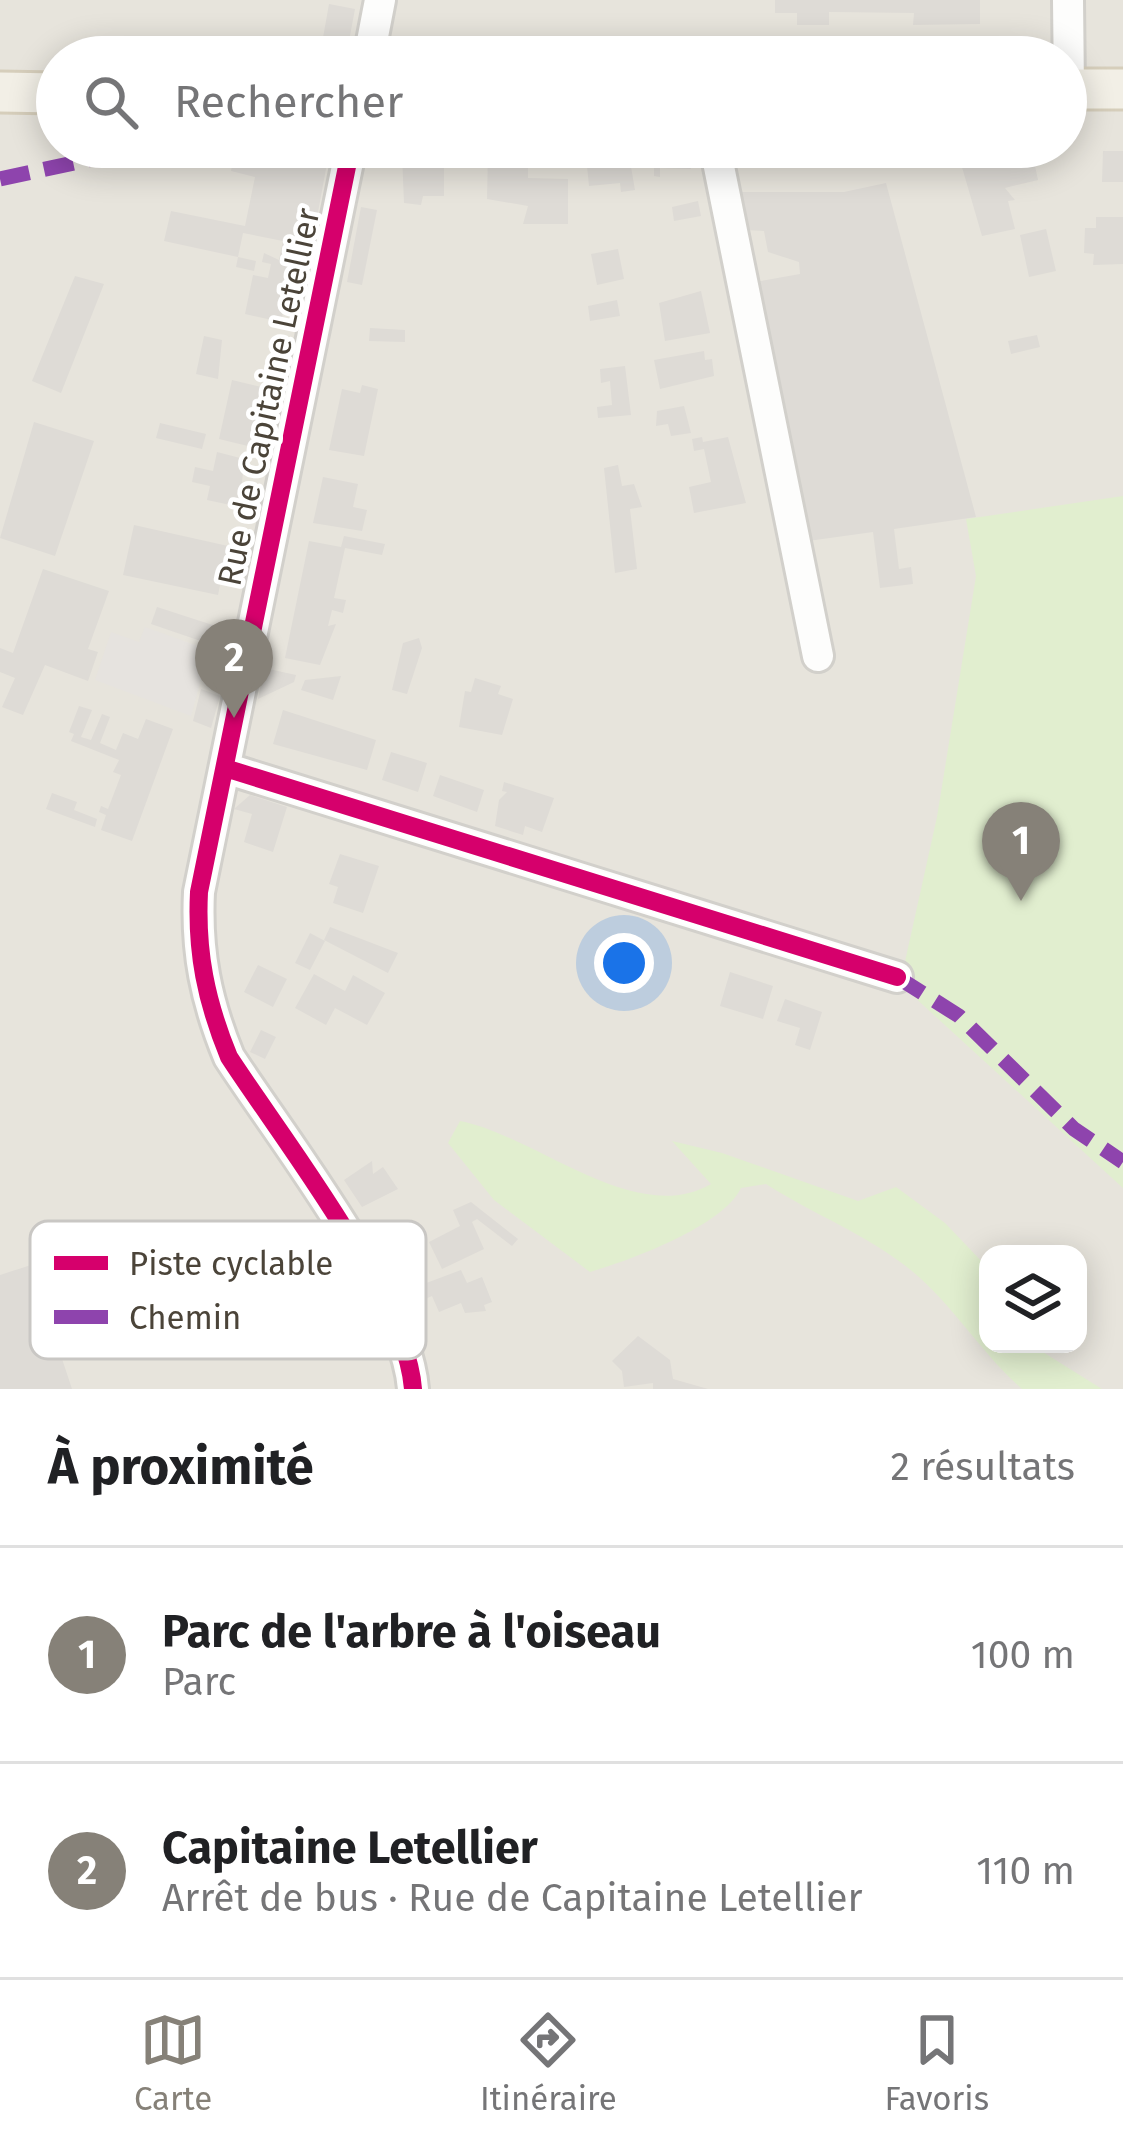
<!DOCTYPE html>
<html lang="fr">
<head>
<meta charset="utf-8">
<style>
  body { margin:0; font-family:"Fira Sans",sans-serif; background:#f2f2f2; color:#202124 }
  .controls { position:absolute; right:36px; bottom:36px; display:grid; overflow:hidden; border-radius:24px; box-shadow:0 6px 30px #0003 }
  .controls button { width:108px; height:108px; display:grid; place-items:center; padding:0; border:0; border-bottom:3px solid #e0e0e0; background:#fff; color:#202124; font:60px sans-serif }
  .you { position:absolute; left:624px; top:963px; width:42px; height:42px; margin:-30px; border:9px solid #fff; border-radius:50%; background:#1a73e8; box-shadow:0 0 0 18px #1a73e833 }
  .badge { display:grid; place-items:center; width:78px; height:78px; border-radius:50%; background:#868178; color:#fff; font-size:39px; font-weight:700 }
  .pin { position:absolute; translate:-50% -99px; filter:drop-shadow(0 3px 6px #0008) }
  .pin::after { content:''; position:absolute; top:63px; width:42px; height:36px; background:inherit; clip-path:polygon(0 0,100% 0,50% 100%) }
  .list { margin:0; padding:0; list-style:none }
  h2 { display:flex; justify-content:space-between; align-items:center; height:156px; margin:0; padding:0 48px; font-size:51px }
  h2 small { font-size:39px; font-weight:400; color:#757577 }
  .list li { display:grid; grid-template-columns:78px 1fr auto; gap:36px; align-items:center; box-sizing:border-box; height:216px; padding:0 48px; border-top:3px solid #e0e0e0 }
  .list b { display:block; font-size:45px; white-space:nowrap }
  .list p { margin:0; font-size:39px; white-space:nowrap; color:#757577 }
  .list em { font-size:39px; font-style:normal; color:#757577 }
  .icon { flex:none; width:66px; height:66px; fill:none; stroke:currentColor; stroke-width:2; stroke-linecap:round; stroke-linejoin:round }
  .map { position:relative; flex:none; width:1123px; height:1389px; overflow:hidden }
  .search { position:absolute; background:#fff; box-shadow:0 6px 30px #0003; left:36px; right:36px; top:36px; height:132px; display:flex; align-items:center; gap:30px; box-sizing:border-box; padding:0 42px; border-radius:66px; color:#757577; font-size:45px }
  .sheet { height:588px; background:#fff }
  nav { display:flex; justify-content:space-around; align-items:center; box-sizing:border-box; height:168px; border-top:3px solid #e0e0e0; background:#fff; font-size:33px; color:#757577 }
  nav a { display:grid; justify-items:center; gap:6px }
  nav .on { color:#868178 }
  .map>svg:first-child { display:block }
</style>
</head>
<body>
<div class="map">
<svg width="1123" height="1389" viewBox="0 0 1123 1389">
  <rect width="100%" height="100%" fill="#f4f2ee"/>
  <path fill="#e7e4dc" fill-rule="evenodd" d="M 0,0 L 1123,0 L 1123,1389 L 0,1389 ZM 57,57 L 1066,57 L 1066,147 L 57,147 ZM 988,1254 L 1078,1254 L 1078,1344 L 988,1344 Z"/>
  <path fill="#e1eecf" d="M 1123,496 L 1123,1188 L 900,984 L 937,817 L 976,576 L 966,519 Z
    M 460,1121 C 537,1136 635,1228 711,1184 L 672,1141 L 722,1153 L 858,1201 L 896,1187 L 945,1223 L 988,1268 L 988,1344 L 1030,1344 L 1102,1389 L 1022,1389 C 982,1354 954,1306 912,1271 C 867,1234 814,1215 766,1184 L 741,1188 C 723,1226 631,1260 590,1272 L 494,1200 L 448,1143 Z"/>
  <path fill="#e6e3df" d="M 145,627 L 209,650 L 191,716 L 95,680 L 111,632 L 139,642 Z"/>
  <path fill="#dedbd6" d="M 775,0 L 980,0 L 980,24 L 913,25 L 914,13 L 829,12 L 829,25 L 797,25 L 797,13 L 775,13 Z
    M 329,4 L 355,9 L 349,41 L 340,50 L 321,49 Z
    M 251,147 L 330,147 L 307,272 L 292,269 L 281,322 L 245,314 L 253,275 L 268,278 L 271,264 L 262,262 L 264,253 L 279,260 L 283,241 L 243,233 L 238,257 L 256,261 L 254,271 L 236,267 L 238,257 L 164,241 L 171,211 L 245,226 L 255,177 L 231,171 L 235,150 Z
    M 628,147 L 687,147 L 691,169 L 660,168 L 660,177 L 654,176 L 654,168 L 631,167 L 635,190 L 621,192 L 620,183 L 589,186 L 586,156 L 628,152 Z
    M 971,147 L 1031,147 L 1038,180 L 1005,188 L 1015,200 L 1008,201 L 1015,229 L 982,236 L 957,150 Z
    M 1103,151 L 1123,151 L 1123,182 L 1102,182 Z
    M 488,153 L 528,154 L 528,178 L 568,179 L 568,224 L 523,224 L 528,206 L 487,199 Z
    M 402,154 L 444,158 L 444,196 L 423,196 L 421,205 L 404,203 Z
    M 886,183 L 976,517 L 894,529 L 899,569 L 911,567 L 913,584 L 880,588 L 873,532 L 808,541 L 755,282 L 800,274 L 799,262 L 768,252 L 764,231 L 746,230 L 738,192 L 844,192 Z
    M 698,201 L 701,216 L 674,221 L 672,207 Z
    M 361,207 L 377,210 L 362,285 L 347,282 Z
    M 1096,217 L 1123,217 L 1123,264 L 1093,265 L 1094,254 L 1084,253 L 1085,228 L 1096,228 Z
    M 1046,229 L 1056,271 L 1029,277 L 1020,235 Z
    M 618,249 L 624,279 L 597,285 L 591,254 Z
    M 75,276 L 104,284 L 61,393 L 32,381 Z
    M 701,291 L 710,333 L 665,341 L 659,303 Z
    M 617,300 L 620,316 L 590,321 L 588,306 Z
    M 370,328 L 405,330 L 405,342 L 369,341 Z
    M 1037,335 L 1040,347 L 1011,354 L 1008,341 Z
    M 204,336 L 222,340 L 218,379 L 196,374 Z
    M 704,351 L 705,360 L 712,359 L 714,376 L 660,389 L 654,360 Z
    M 625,366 L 631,415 L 598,418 L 597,407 L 612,405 L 610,381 L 601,383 L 600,369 Z
    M 232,380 L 266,388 L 252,447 L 219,439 Z
    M 362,385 L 378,389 L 364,456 L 329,450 L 342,389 L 360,393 Z
    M 684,406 L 691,433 L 671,436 L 668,424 L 656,426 L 657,411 Z
    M 34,422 L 94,441 L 55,556 L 0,538 Z
    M 160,423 L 206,434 L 202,449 L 156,438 Z
    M 702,437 L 703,442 L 728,437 L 746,503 L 694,513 L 689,487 L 711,482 L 704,449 L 694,451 L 692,439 Z
    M 217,452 L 244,459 L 240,507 L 207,500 L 210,486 L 192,482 L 195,467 L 213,471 Z
    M 618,465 L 622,486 L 634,484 L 642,507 L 630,509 L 637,569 L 615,573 L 604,468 Z
    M 323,477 L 358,484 L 353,507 L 367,510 L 362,531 L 313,523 Z
    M 134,525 L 228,546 L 218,595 L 123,575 Z
    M 344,536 L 385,544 L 382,555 L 345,548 L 334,598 L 346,600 L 343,613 L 332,610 L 328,626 L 336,624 L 320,665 L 285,658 L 309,541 L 341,547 Z
    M 43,569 L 109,591 L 88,649 L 98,652 L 88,681 L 45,665 L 23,715 L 2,707 L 15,678 L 0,672 L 0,648 L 13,653 Z
    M 157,607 L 231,631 L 227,650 L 151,624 Z
    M 419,638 L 422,648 L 407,694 L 392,690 L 403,643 Z
    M 264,668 L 296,675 L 294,682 L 258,699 Z
    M 341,676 L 333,700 L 301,690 L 305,680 Z
    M 475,678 L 501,686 L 498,694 L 513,699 L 502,735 L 459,727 L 465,691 L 471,692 Z
    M 201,689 L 220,696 L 211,728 L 193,721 Z
    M 79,706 L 92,710 L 81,737 L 91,740 L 102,714 L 110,717 L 100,743 L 116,750 L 123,733 L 138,739 L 146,719 L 173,729 L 132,841 L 101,830 L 106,815 L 99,812 L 101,806 L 108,809 L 121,775 L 113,772 L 119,760 L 71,741 L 74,734 L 69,732 Z
    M 283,710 L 376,740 L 367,770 L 273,744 Z
    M 391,752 L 427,763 L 418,792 L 382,780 Z
    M 440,775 L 484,790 L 477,812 L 433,796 Z
    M 504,782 L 554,798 L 542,832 L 525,826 L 523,835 L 495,826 L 499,800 L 507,792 L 502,791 Z
    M 52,793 L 77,802 L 74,810 L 97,819 L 95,827 L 46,809 Z
    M 250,795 L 287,807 L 273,852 L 244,842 L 252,814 L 234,809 Z
    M 340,854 L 379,866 L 363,913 L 333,903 L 338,887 L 329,884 Z
    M 330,927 L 398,953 L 388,973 L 324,940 Z
    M 310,933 L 325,941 L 310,970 L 295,963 Z
    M 258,965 L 287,979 L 273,1007 L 244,992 Z
    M 730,972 L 773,986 L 763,1019 L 720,1006 Z
    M 314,974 L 345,991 L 353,975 L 385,993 L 367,1025 L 335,1008 L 326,1025 L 295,1008 Z
    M 785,999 L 822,1012 L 810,1050 L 795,1045 L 800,1028 L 777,1021 Z
    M 261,1030 L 276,1037 L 265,1059 L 250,1052 Z
    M 372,1161 L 373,1174 L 383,1167 L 398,1189 L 362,1207 L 344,1180 Z
    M 471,1202 L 518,1239 L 512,1246 L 477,1219 L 472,1222 L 484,1249 L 442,1269 L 429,1242 L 460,1226 L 453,1210 Z
    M 31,1265 L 72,1389 L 0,1389 L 0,1275 Z
    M 461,1270 L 467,1283 L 482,1277 L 492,1302 L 484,1305 L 486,1311 L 465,1313 L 461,1303 L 439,1312 L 432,1296 L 414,1304 L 405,1291 Z
    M 638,1336 L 670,1360 L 673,1379 L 708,1389 L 653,1389 L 653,1383 L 624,1387 L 622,1371 L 612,1361 Z"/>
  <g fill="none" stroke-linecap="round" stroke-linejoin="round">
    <defs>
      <path id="minor" d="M 1068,0 L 1069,89
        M 369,57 L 380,0
        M 351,147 L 199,892 C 196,952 206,1001 229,1057 C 283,1140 406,1296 413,1389
        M 715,147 L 818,656
        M 225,768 L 897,977"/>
      <path id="major" d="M 1066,89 L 1123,89
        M 0,92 L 57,93"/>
    </defs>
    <use href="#minor" stroke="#d2d0cb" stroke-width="36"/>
    <use href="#major" stroke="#d6cebb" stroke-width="45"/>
    <use href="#minor" stroke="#fdfdfc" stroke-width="30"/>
    <use href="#major" stroke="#f2efe6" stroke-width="39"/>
    <path stroke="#8e44ad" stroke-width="15" stroke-dasharray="30 15" stroke-linecap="butt" d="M 0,179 L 147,147
      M 897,977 L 959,1016 L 1074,1129 L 1123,1162"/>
    <defs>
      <path id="cycleway" d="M 351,147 L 199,892 C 196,952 206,1001 229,1057 C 283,1140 406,1296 413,1389
        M 225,768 L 897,977"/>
    </defs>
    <use href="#cycleway" stroke="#fff" stroke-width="26"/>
    <use href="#cycleway" stroke="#d6006c" stroke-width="18"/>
  </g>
  <g text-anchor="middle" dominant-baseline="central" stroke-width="9" stroke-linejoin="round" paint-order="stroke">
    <g font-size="33" fill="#4b4439" stroke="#fff">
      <text transform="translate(269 397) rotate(-78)">Rue de Capitaine Letellier</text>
    </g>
  </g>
  <rect x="30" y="1221" width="396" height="138" rx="18" fill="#fff" stroke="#c9c7c4" stroke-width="3"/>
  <rect x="54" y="1256" width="54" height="14" fill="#d6006c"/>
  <rect x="54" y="1310" width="54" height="14" fill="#8e44ad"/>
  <g font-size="33" fill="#4b4439">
    <text x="129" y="1275">Piste cyclable</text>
    <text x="129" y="1329">Chemin</text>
  </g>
</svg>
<div class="controls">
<button><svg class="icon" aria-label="layers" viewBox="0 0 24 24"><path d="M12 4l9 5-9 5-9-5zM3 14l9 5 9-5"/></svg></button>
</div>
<div class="you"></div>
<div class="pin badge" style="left:1021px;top:901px">1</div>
<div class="pin badge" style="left:234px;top:718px">2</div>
<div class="search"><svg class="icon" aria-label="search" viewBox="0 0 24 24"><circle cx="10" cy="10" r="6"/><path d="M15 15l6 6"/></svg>Rechercher</div>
</div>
<section class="sheet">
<h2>À proximité<small>2 résultats</small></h2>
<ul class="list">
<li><span class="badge">1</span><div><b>Parc de l'arbre à l'oiseau</b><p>Parc</p></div><em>100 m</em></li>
<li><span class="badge">2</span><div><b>Capitaine Letellier</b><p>Arrêt de bus · Rue de Capitaine Letellier</p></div><em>110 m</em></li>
</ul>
</section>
<nav>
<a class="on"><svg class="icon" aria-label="map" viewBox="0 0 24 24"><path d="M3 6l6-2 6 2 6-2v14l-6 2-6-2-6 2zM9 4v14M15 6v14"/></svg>Carte</a>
<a><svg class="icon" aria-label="directions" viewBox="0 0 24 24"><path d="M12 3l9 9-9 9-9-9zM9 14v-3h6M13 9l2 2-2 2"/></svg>Itinéraire</a>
<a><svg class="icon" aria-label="saved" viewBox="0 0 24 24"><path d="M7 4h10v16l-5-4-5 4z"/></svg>Favoris</a>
</nav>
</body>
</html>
